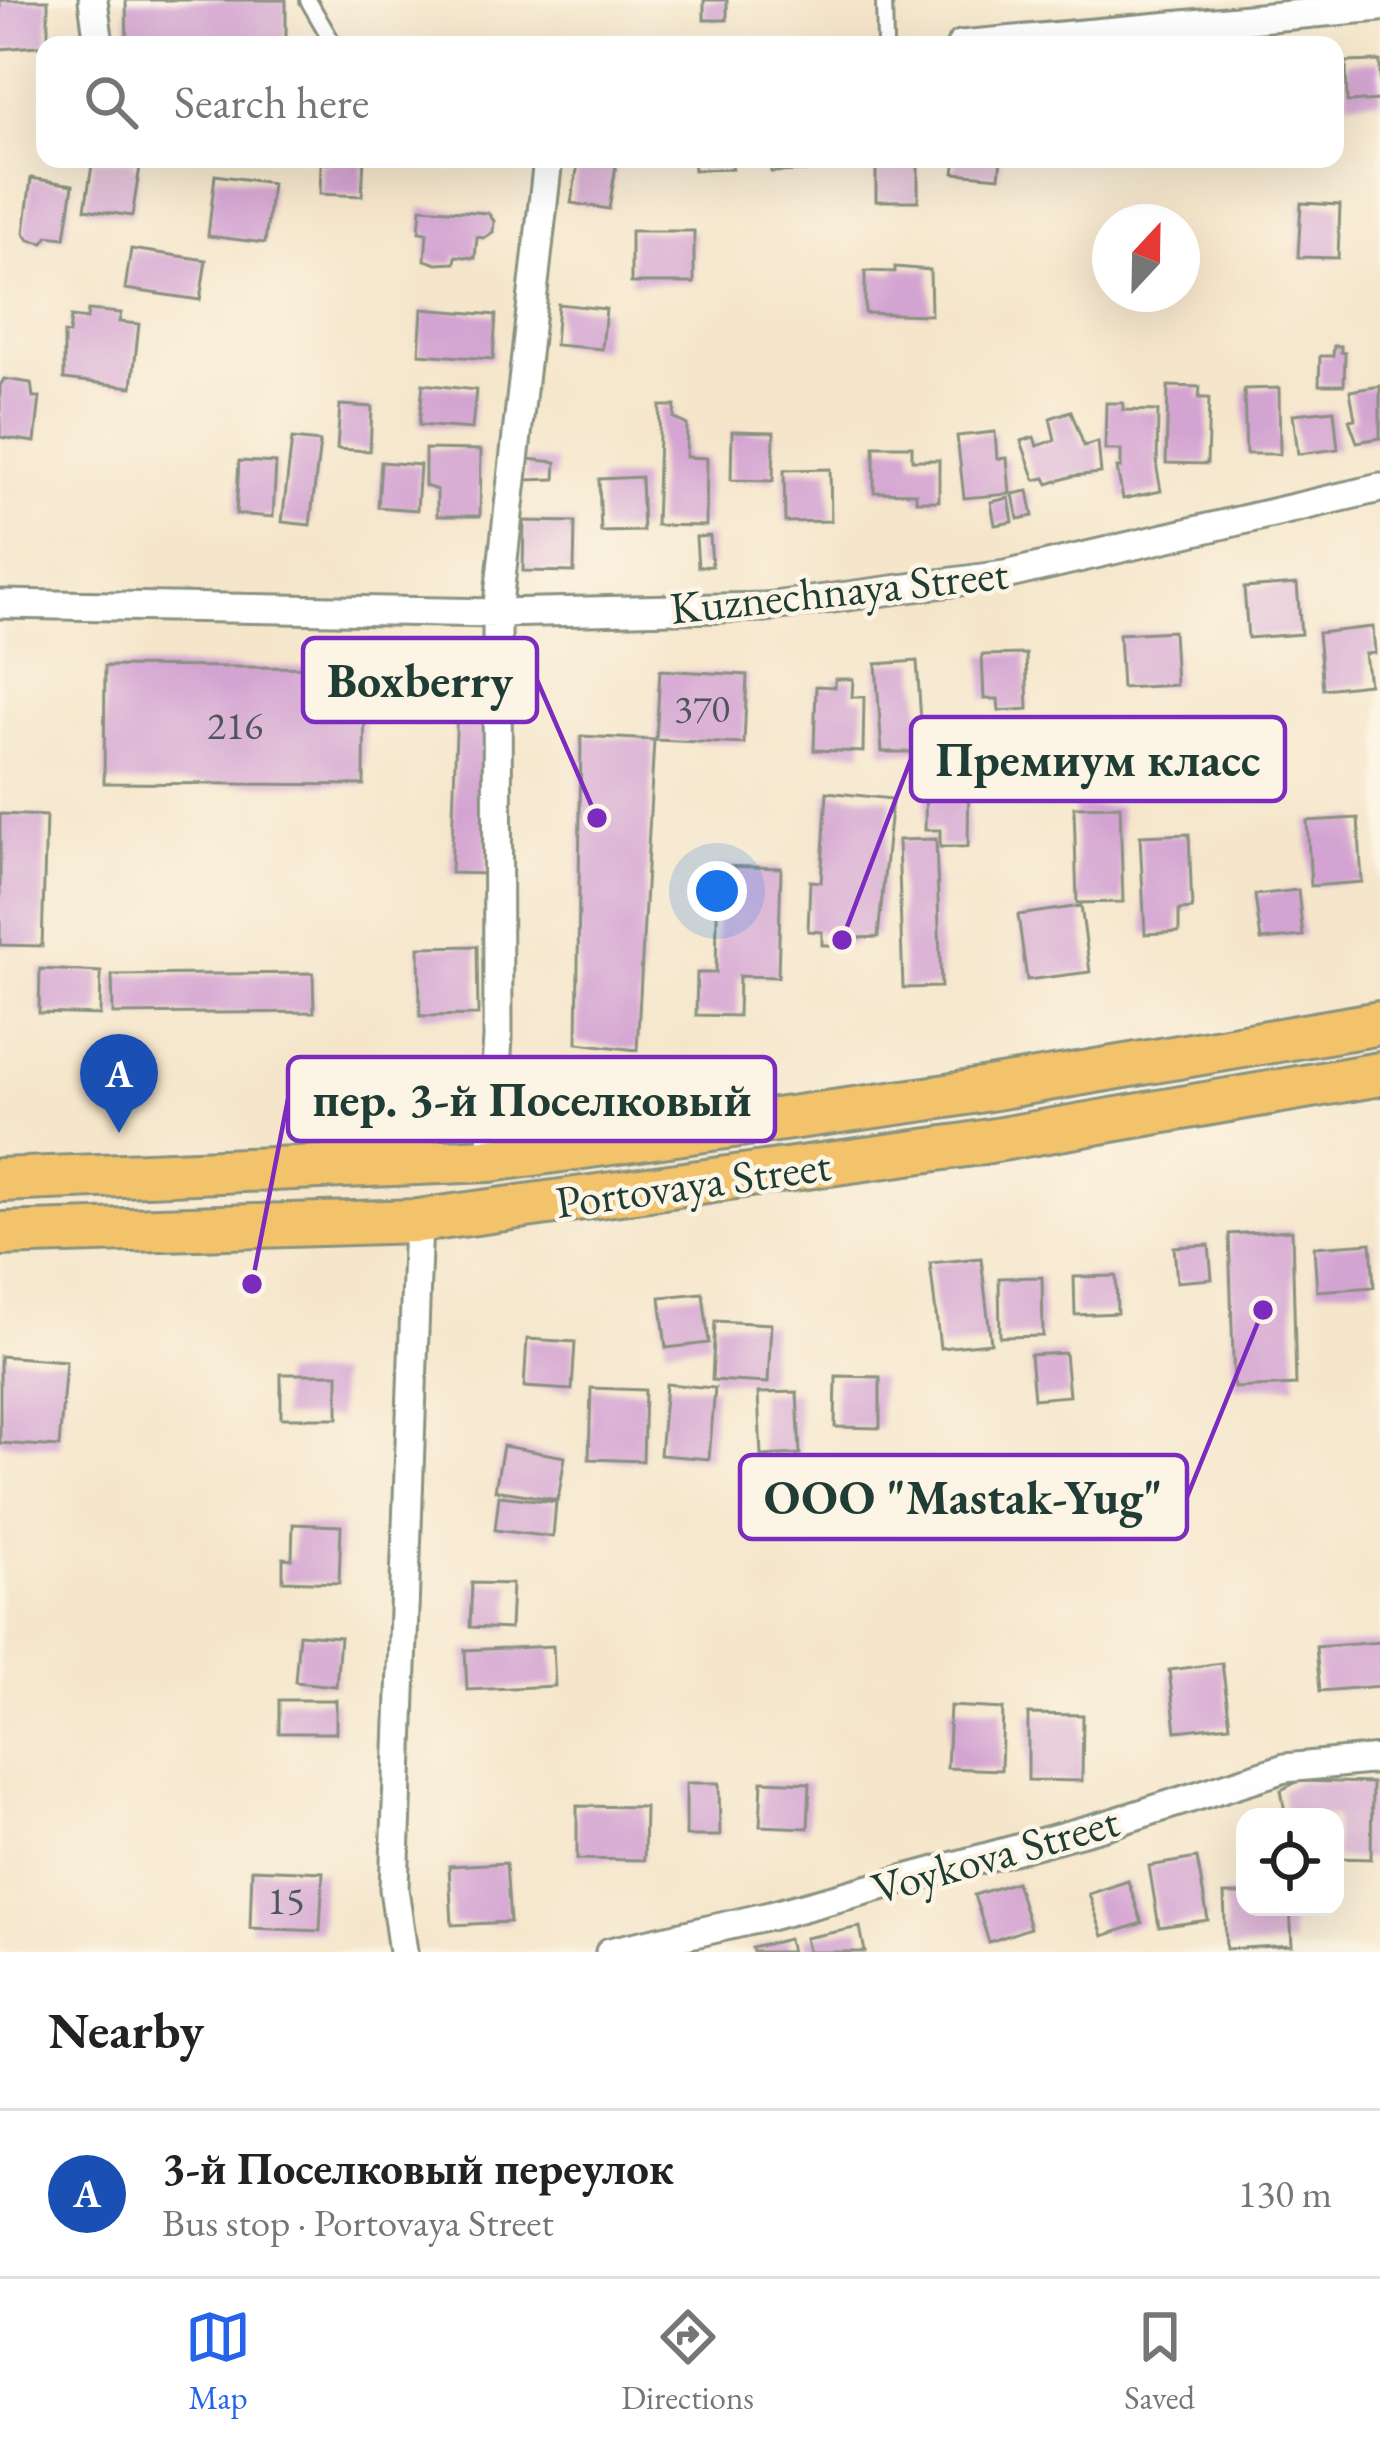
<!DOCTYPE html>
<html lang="en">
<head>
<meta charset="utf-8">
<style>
  body { margin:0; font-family:"EB Garamond",serif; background:#f6f6f6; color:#222 }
  .controls { position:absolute; right:36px; bottom:36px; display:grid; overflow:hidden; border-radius:24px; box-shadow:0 12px 48px #0002 }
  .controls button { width:108px; height:108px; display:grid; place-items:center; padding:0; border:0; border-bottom:3px solid #e0e0e0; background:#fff; color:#222; font:60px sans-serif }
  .compass { position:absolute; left:1092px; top:204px; width:108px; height:108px; border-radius:50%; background:#fff; box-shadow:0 12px 48px #0002; rotate:22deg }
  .you { position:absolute; left:717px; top:891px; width:42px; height:42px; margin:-30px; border:9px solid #fff; border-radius:50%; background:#1a73e8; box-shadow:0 0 0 18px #1a73e833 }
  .badge { display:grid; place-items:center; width:78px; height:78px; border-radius:50%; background:#2563eb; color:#fff; font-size:39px; font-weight:700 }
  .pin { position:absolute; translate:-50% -99px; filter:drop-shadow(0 3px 6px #0008) }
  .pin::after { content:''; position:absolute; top:63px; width:42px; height:36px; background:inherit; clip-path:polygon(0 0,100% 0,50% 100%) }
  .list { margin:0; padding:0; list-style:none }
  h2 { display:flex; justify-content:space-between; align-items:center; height:156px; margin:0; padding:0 48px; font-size:51px }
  h2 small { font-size:39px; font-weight:400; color:#767676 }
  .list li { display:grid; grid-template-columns:78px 1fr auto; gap:36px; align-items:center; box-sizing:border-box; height:168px; padding:0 48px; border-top:3px solid #e0e0e0 }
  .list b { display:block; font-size:45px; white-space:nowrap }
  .list p { margin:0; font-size:39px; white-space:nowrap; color:#767676 }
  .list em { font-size:39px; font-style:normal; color:#767676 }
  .icon { flex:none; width:66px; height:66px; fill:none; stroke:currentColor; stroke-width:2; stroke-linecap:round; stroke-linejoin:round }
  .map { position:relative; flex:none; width:1380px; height:1952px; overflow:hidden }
  .search { position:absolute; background:#fff; box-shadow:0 12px 48px #0002; left:36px; right:36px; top:36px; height:132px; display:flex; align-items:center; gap:30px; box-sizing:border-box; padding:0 42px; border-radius:24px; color:#767676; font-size:45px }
  .sheet { height:324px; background:#fff }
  nav { display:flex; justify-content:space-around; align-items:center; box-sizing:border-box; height:168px; border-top:3px solid #e0e0e0; background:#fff; font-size:33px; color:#767676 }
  nav a { display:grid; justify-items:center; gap:6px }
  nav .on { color:#2563eb }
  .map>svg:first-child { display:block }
</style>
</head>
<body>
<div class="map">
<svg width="1380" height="1952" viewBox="0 0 1380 1952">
  <rect width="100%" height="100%" fill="#fcf5e5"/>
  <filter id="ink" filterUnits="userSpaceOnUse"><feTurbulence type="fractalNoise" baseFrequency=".00833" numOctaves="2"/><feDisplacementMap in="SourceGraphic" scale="24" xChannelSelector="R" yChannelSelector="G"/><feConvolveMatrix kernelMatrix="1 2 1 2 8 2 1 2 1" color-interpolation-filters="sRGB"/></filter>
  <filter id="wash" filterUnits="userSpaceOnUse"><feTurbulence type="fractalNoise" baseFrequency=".004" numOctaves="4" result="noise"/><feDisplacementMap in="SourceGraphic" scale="48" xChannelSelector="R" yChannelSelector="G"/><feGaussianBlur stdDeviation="2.7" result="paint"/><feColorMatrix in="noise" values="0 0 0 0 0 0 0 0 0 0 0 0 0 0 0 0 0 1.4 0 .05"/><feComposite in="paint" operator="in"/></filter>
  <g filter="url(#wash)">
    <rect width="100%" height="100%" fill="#f5e6cb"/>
    <g id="blocks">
      <path fill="#d3a3d2" d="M 0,0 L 48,0 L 48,45 L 0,49 Z
        M 126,0 L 286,0 L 286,45 L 127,45 Z
        M 704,0 L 727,0 L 727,20 L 704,20 Z
        M 1380,61 L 1380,100 L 1347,102 L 1346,62 Z
        M 93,159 L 134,160 L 133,166 L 140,167 L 132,216 L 85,209 Z
        M 329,159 L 364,159 L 362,196 L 320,194 L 321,163 L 329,163 Z
        M 579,159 L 616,165 L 609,209 L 571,203 Z
        M 693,159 L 731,159 L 732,169 L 694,170 Z
        M 770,159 L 806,159 L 806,171 L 771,172 Z
        M 876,159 L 918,159 L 918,201 L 876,201 Z
        M 956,159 L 1001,159 L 999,177 L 954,173 Z
        M 215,175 L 272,183 L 265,243 L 208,236 Z
        M 31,178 L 73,185 L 65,238 L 48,236 L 43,243 L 29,240 L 24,233 Z
        M 1301,203 L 1340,205 L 1338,258 L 1298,257 Z
        M 421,208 L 488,213 L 494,221 L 493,232 L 484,238 L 477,237 L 475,258 L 456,256 L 455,263 L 437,264 L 425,260 L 427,233 L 419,232 Z
        M 631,231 L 694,231 L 694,283 L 631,283 Z
        M 131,249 L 206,260 L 200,300 L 125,289 Z
        M 895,267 L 930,270 L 931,315 L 865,313 L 865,271 L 895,272 Z
        M 558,304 L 606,309 L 602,349 L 555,345 Z
        M 422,309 L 496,315 L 493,359 L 419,354 Z
        M 88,310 L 121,313 L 119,322 L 139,324 L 132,387 L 64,379 L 64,333 L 69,334 L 71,317 L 87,319 Z
        M 1334,346 L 1341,346 L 1341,352 L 1345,353 L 1344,385 L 1319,385 L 1320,356 L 1333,356 Z
        M 4,379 L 31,383 L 33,397 L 40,397 L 35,442 L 0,437 L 0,386 Z
        M 423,384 L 476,390 L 472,429 L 419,425 Z
        M 1168,386 L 1200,387 L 1199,398 L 1209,398 L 1207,464 L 1166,463 Z
        M 1380,386 L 1380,438 L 1357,442 L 1349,420 L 1355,419 L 1350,391 Z
        M 1279,388 L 1280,454 L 1246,454 L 1244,389 Z
        M 1106,403 L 1123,403 L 1123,410 L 1158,411 L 1157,469 L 1161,491 L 1123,499 L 1117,468 L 1121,468 L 1121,450 L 1105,450 Z
        M 340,405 L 372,407 L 370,451 L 337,449 Z
        M 660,406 L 675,406 L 674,418 L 687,425 L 686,457 L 707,458 L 706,526 L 656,525 Z
        M 1334,410 L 1338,449 L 1298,454 L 1293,414 Z
        M 1071,411 L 1084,446 L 1098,442 L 1101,473 L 1073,476 L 1048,484 L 1045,478 L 1035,480 L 1021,441 L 1034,437 L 1037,446 L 1055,440 L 1050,418 Z
        M 732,431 L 774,432 L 773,481 L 731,480 Z
        M 995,432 L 997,459 L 1007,458 L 1010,494 L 964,498 L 957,436 Z
        M 292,439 L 320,442 L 310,525 L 282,522 Z
        M 874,446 L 912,446 L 912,460 L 939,460 L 939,501 L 916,501 L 916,493 L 874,492 Z
        M 425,449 L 481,450 L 480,516 L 437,516 L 437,490 L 425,486 Z
        M 527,459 L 556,462 L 555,479 L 525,480 Z
        M 239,461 L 276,463 L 273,517 L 236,514 Z
        M 381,462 L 420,465 L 417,510 L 378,507 Z
        M 830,469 L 831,521 L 785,522 L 784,470 Z
        M 641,477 L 643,531 L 601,532 L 599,479 Z
        M 1028,491 L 1033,516 L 1018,519 L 1013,494 Z
        M 1009,498 L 1013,522 L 995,525 L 991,502 Z
        M 524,521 L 575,522 L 574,572 L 523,571 Z
        M 710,536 L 712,566 L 698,567 L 696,537 Z
        M 1297,584 L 1301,634 L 1248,638 L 1244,588 Z
        M 1373,627 L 1375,653 L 1365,654 L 1369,684 L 1323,689 L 1318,633 Z
        M 1173,631 L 1176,685 L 1122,688 L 1119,634 Z
        M 459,649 L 495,650 L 487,874 L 451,873 Z
        M 1026,654 L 1028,709 L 999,711 L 998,699 L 984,699 L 982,655 Z
        M 917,661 L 923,752 L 882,752 L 876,664 Z
        M 105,666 L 365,668 L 364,785 L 104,783 Z
        M 660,670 L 747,675 L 744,744 L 656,740 Z
        M 835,679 L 853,679 L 852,697 L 864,697 L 863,752 L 814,750 L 816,686 L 835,687 Z
        M 581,736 L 654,740 L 637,1050 L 577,1043 Z
        M 926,764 L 969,764 L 968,847 L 940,847 L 940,830 L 925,830 Z
        M 827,792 L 892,799 L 878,937 L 856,938 L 854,945 L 822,945 L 822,932 L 808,931 L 810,881 L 821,882 Z
        M 1120,806 L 1123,902 L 1077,903 L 1074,807 Z
        M 0,814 L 46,816 L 42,946 L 0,945 Z
        M 1358,818 L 1362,882 L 1311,886 L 1307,821 Z
        M 1189,834 L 1192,909 L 1179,910 L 1179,932 L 1145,934 L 1140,836 Z
        M 936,839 L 941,987 L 903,988 L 898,840 Z
        M 718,866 L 781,868 L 778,977 L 739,976 L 738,1016 L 696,1015 L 697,973 L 716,973 Z
        M 1298,890 L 1303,936 L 1261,940 L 1255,895 Z
        M 1081,906 L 1090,972 L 1027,980 L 1018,915 Z
        M 477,946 L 478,1015 L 420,1016 L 419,947 Z
        M 40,969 L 101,972 L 100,1015 L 39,1013 Z
        M 313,973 L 314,1012 L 113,1014 L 112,975 Z
        M 1292,1230 L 1296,1385 L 1234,1388 L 1229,1234 Z
        M 1371,1243 L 1374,1287 L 1317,1291 L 1314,1247 Z
        M 1209,1245 L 1212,1279 L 1177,1282 L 1174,1247 Z
        M 981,1258 L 991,1343 L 940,1348 L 930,1263 Z
        M 1116,1276 L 1117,1313 L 1075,1315 L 1074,1277 Z
        M 1042,1277 L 1043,1336 L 1000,1337 L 999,1278 Z
        M 703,1293 L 709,1343 L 666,1348 L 660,1297 Z
        M 715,1321 L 771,1324 L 768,1383 L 712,1380 Z
        M 527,1339 L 575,1342 L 572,1390 L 524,1387 Z
        M 1065,1353 L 1069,1396 L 1034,1399 L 1030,1355 Z
        M 0,1356 L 66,1361 L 59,1447 L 0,1443 Z
        M 281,1374 L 338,1374 L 338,1418 L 281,1418 Z
        M 836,1376 L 880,1377 L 880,1428 L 835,1427 Z
        M 666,1384 L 715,1388 L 709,1459 L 660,1455 Z
        M 591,1388 L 645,1390 L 643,1461 L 589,1459 Z
        M 797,1392 L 800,1454 L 761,1456 L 758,1393 Z
        M 503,1446 L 565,1457 L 558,1500 L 495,1490 Z
        M 499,1496 L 556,1502 L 553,1537 L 495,1530 Z
        M 293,1524 L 341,1526 L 339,1583 L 283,1581 L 283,1558 L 292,1559 Z
        M 472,1583 L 512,1584 L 510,1629 L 470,1627 Z
        M 299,1634 L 340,1637 L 336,1686 L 295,1682 Z
        M 1380,1642 L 1380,1686 L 1320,1691 L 1316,1647 Z
        M 553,1646 L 555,1686 L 467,1690 L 465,1650 Z
        M 1222,1663 L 1230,1725 L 1176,1731 L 1169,1670 Z
        M 279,1700 L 336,1700 L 336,1733 L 279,1733 Z
        M 950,1706 L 1003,1709 L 1001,1770 L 947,1768 Z
        M 1028,1714 L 1083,1715 L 1082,1781 L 1028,1780 Z
        M 762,1781 L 810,1783 L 808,1828 L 760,1826 Z
        M 1299,1781 L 1372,1783 L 1371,1859 L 1335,1858 L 1335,1817 L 1286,1817 L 1281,1790 Z
        M 686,1783 L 719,1783 L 720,1836 L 686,1836 Z
        M 577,1806 L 645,1807 L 644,1860 L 577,1859 Z
        M 1197,1858 L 1208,1920 L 1159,1927 L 1149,1866 Z
        M 506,1863 L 510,1922 L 452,1925 L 449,1866 Z
        M 252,1869 L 323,1872 L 320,1931 L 250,1928 Z
        M 1128,1881 L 1142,1923 L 1103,1936 L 1089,1894 Z
        M 1016,1882 L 1030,1928 L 989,1942 L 974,1895 Z
        M 1224,1894 L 1245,1894 L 1245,1907 L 1290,1907 L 1292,1945 L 1226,1949 Z
        M 860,1927 L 865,1952 L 808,1952 L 805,1938 Z
        M 788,1939 L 791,1952 L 753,1952 L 752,1948 Z"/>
    </g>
  </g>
  <g filter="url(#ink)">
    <use href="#blocks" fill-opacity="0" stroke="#8a9280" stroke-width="3"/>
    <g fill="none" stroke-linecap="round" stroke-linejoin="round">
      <defs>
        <path id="lane" d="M 308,0 L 334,45
          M 884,0 L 885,45"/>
        <path id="street" d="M 93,0 L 99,45
          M 961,45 L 1380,7
          M 0,604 L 497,613 L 766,607 L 1005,575 L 1380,488
          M 490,1160 L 498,1038 L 497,613 L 548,159
          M 403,1952 L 394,1889 L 418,1221
          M 610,1952 L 770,1916 L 1109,1824 L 1285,1768 L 1380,1759"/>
        <path id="primary" d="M 0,1180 L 490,1160 L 947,1096 L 1380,1023
          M 0,1234 L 418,1221 L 966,1145 L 1380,1074"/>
      </defs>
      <use href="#lane" stroke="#8a9280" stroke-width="20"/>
      <use href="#street" stroke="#8a9280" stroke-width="33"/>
      <use href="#primary" stroke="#8a9280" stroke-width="48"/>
      <use href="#lane" stroke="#fff" stroke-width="14"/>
      <use href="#street" stroke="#fff" stroke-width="27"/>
      <use href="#primary" stroke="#f2c36a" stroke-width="42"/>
    </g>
  </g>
  <g text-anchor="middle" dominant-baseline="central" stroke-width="9" stroke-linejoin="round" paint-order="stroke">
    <g font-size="39" fill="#4c565c">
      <text x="702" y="708">370</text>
      <text x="235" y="725">216</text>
      <text x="286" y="1900">15</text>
    </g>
    <g font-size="45" fill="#1f3d34" stroke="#fcf5e5">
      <text transform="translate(839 590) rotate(-6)">Kuznechnaya Street</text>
      <text transform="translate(693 1183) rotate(-8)">Portovaya Street</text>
      <text transform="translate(995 1854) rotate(-16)">Voykova Street</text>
    </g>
  </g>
  <path fill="none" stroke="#7b2cbf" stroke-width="4.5" d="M597 818L537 680M842 940L911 759M252 1284L288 1099M1263 1310L1187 1497"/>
  <g fill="#7b2cbf" stroke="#fcf5e5" stroke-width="4.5">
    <circle cx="597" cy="818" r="12"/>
    <circle cx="842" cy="940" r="12"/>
    <circle cx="252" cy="1284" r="12"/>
    <circle cx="1263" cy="1310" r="12"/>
  </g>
  <g fill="#fcf5e5" stroke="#7b2cbf" stroke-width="4.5">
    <rect x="303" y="638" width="234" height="84" rx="12"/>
    <rect x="911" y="717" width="374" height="84" rx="12"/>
    <rect x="288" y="1057" width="487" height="84" rx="12"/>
    <rect x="740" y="1455" width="447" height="84" rx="12"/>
  </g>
  <g font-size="48" text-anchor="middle" font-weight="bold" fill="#1f3d34">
    <text x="420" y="697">Boxberry</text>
    <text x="1098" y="776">Премиум класс</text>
    <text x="532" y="1116">пер. 3-й Поселковый</text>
    <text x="963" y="1514">OOO "Mastak-Yug"</text>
  </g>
</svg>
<div class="controls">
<button><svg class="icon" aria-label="locate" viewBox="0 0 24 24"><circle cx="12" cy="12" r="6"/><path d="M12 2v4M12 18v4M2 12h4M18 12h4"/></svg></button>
</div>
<svg class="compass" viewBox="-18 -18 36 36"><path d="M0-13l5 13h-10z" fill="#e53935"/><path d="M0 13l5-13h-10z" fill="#767676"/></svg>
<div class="you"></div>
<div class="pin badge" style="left:119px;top:1133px;background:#1a4fb4">A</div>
<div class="search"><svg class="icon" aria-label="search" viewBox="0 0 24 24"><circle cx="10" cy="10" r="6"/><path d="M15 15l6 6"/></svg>Search here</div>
</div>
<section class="sheet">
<h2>Nearby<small></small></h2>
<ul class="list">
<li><span class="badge" style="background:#1a4fb4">A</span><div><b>3-й Поселковый переулок</b><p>Bus stop · Portovaya Street</p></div><em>130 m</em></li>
</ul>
</section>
<nav>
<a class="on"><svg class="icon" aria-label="map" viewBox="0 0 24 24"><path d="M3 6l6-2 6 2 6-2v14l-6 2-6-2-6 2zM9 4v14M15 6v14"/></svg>Map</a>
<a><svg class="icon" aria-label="directions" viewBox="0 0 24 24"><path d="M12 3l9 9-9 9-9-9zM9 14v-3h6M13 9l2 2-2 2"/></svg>Directions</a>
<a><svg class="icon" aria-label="saved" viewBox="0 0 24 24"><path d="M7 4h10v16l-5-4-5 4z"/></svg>Saved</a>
</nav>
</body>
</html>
